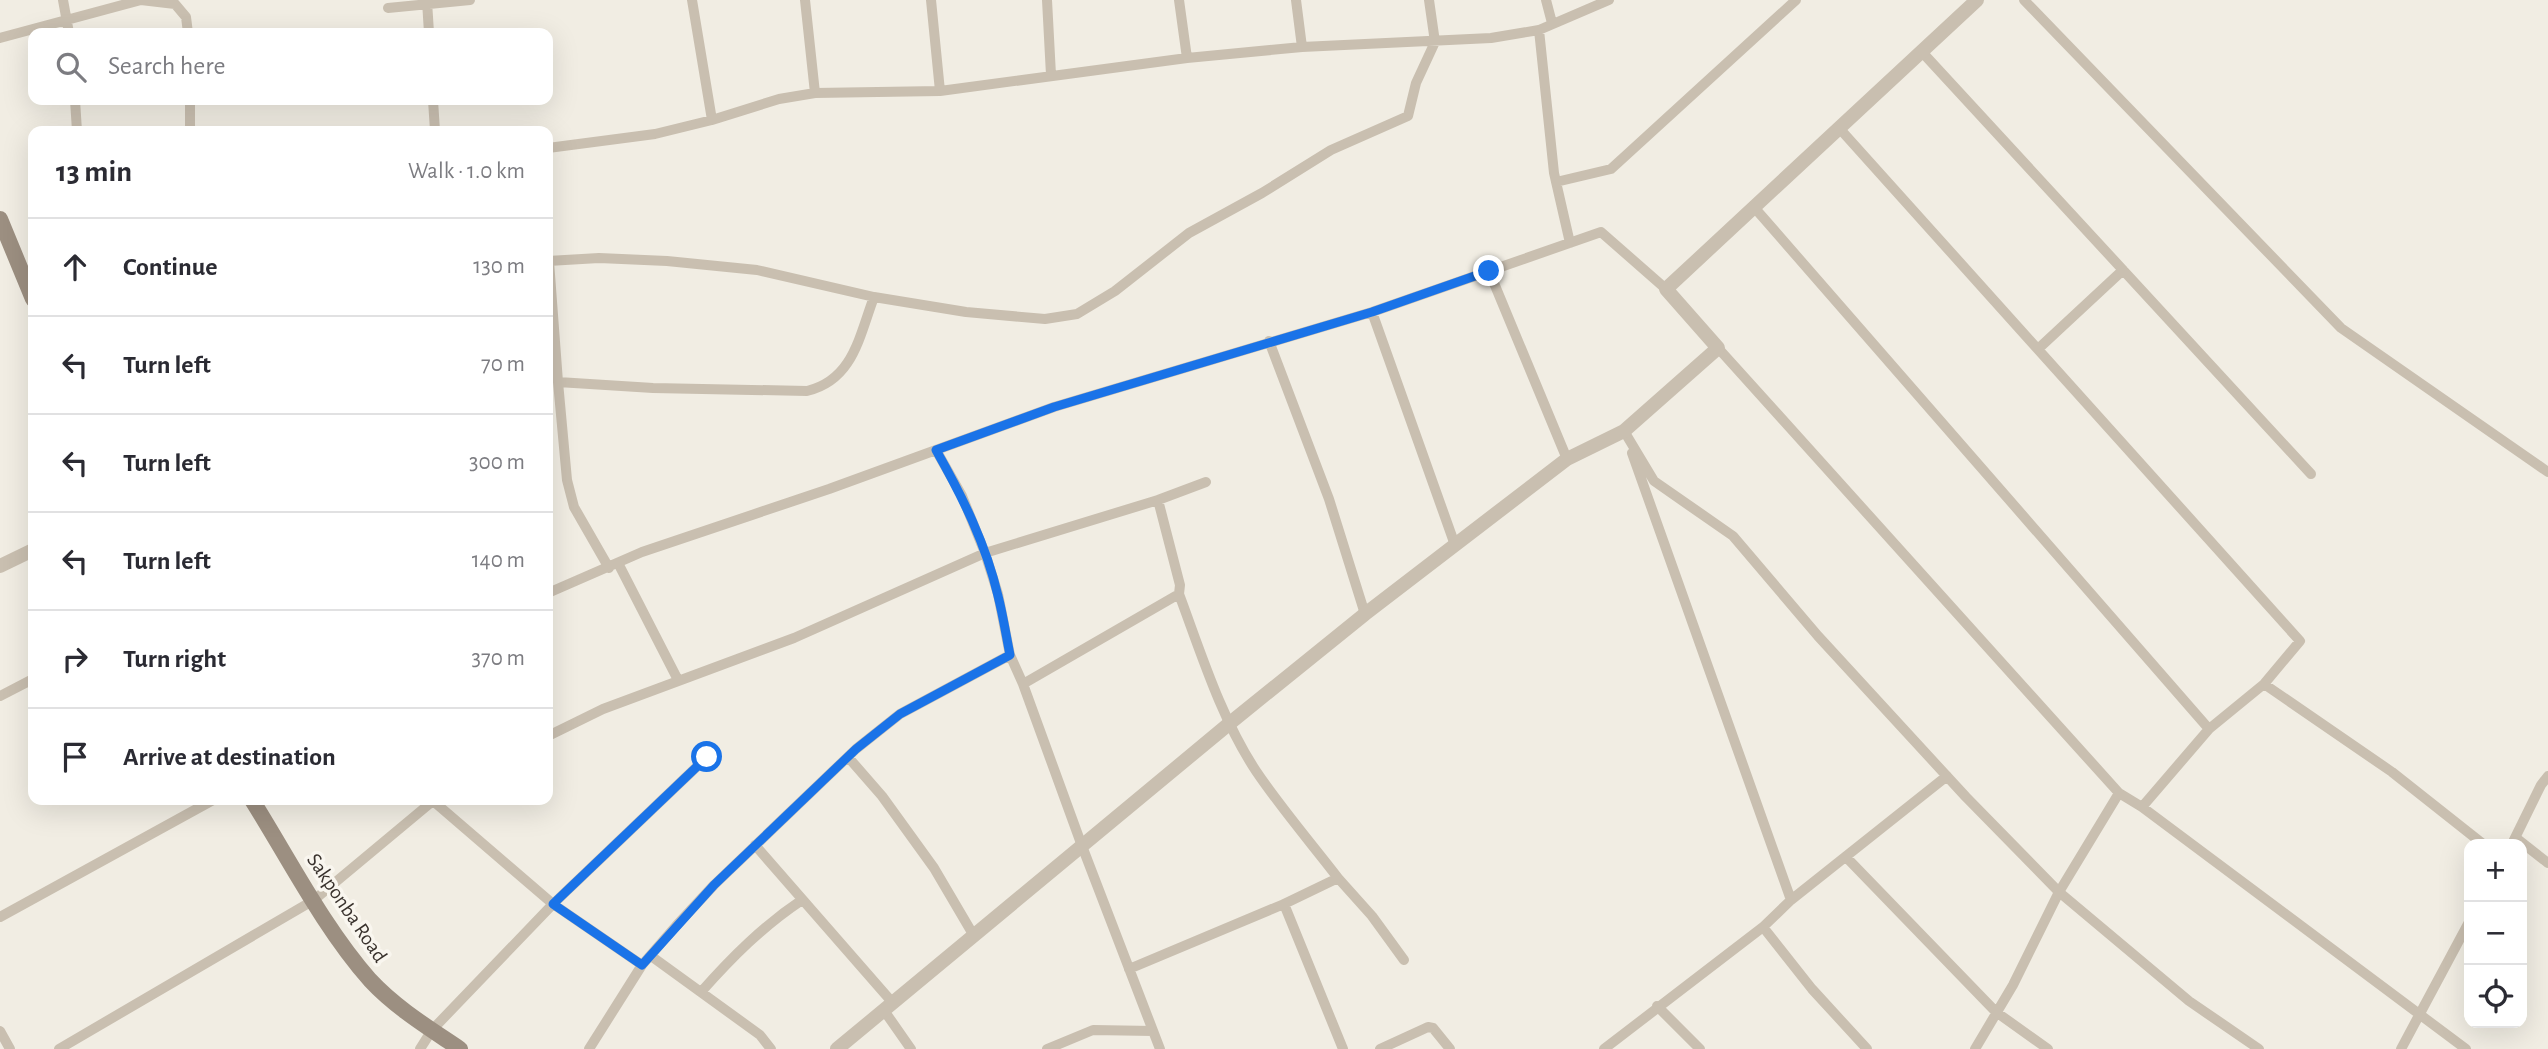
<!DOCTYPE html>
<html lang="en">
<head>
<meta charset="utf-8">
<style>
  body { margin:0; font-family:"Alegreya Sans",sans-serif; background:#f7f7f7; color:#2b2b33 }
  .controls { position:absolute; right:21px; bottom:21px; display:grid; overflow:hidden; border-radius:14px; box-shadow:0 7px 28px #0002 }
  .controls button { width:63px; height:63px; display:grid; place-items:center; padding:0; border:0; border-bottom:2px solid #e1e1e2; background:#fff; color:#2b2b33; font:35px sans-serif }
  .stop { position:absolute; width:21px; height:21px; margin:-16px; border:5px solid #1a73e8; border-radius:50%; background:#fff }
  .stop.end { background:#1a73e8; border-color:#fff; box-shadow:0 2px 7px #0008 }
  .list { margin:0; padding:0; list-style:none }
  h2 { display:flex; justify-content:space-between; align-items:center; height:91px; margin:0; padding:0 28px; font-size:30px }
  h2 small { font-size:23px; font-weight:400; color:#7c7c81 }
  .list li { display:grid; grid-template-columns:46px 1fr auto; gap:21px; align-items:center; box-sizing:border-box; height:98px; padding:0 28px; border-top:2px solid #e1e1e2 }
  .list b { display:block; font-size:26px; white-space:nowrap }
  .list em { font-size:23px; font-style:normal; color:#7c7c81 }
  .icon { flex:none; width:38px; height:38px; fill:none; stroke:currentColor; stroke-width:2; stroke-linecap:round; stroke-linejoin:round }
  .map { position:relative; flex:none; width:2548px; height:1049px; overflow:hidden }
  .search { position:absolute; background:#fff; box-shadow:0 7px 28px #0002; left:28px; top:28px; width:525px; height:77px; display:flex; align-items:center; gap:18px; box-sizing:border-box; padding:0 24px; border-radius:14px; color:#7c7c81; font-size:26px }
  .panel { position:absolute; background:#fff; box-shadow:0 7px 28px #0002; left:28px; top:126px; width:525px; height:679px; border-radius:14px }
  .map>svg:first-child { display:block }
</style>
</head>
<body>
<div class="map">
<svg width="2548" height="1049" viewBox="0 0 2548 1049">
  <rect width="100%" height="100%" fill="#f1ede3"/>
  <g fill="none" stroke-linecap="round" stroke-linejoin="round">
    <path stroke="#c9bfb0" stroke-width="10" d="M 63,0 L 69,33
      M 692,0 L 712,120
      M 805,0 L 815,93
      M 931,0 L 940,91
      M 1047,0 L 1051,75
      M 1179,0 L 1187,58
      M 1296,0 L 1302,47
      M 1546,0 L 1552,23
      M 2024,0 L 2341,328 L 2548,472
      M 427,1 L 429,33
      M 388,8 L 470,0
      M 1539,30 L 1554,173 L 1570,243
      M 0,38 L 141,0 L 175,4 L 186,17 L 188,33
      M 1922,52 L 2311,474
      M 75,100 L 77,131
      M 190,100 L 190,131
      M 433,100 L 435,131
      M 1840,129 L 2300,641 L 2264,684 L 2209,729 L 2142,807
      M 548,148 L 655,134 L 712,120 L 779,99 L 815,93 L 940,91 L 1187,58 L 1302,47 L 1491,38 L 1539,30 L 1609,0
      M 1556,182 L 1611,169 L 1796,0
      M 1753,206 L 2209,729
      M 548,261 L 599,258 L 667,261 L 757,270 L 874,297 L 966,312 L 1045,319 L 1077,314 L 1115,291 L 1189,233 L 1262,193 L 1331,150 L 1408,116 L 1416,83 L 1435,42 L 1429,0
      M 549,261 L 558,382 L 653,388 L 807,391 C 853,380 859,337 874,297
      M 1489,271 L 1567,459
      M 1372,312 L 1455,545
      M 1269,341 L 1329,499 L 1365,614
      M 1718,348 L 2119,793 L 2142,807 L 2466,1049
      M 2038,349 L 2123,270
      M 558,382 L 567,480 L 574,507 L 609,568
      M 1624,431 L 1654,481 L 1733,536 L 1818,636 L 1966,797 L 2059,892 L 2189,1001 L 2259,1049
      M 936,450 L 962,496 L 985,553 L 998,594 L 1010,655 L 1023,684 L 1082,846 L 1160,1049
      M 1632,453 L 1791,900
      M 1158,500 L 1180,585 L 1179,594 C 1201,653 1221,718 1256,771 C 1281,808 1311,843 1338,878
      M 618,563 L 678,680
      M 548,593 L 642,552 L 829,489 L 1054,407 L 1372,312 L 1601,232 L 1666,289
      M 1023,684 L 1179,594
      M 2264,684 L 2392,772 L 2483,844
      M 0,696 L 33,679
      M 548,736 L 603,709 L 794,638 L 985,553 L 1158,500 L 1206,482
      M 848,757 L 882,796 L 934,868 L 974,936
      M 432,800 L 553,904 L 642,965
      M 2516,838 L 2548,863
      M 2512,844 L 2541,785 L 2548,776
      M 755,845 L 892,1002
      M 1846,857 L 1996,1012 L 2048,1049
      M 1284,904 L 1343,1049
      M 0,917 L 213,800
      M 1763,927 L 1812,989 L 1867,1049
      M 651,956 L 760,1035 L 771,1049
      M 1129,969 L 1284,904 L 1338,878 L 1372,916 L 1404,960
      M 701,992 C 732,957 763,926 802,900
      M 1657,1006 L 1700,1049
      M 883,1009 L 911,1049
      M 0,1031 L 10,1049
      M 59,1049 L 314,900 L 434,800
      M 420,1049 L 432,1030 L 553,904 L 707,757
      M 589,1049 L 642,965 L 676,926 L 714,885 L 856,749 L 900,714 L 1010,655
      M 1047,1049 L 1093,1030 L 1153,1031
      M 1380,1049 L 1428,1027 L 1433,1028 L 1450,1049
      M 1604,1049 L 1763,927 L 1791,900 L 1947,776
      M 1975,1049 L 2013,985 L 2059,892 L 2119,793
      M 2401,1049 L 2469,922"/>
    <path stroke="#c9bfb0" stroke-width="14" d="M 0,566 L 33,550
      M 837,1049 L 1230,723 L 1365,614 L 1567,459 L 1624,431 L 1718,348 L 1666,289 L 1977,0"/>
    <path stroke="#9c8f81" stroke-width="16" d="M 0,219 L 33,299
      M 252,800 C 289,859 324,928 370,980 C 396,1008 429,1028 460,1049"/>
  </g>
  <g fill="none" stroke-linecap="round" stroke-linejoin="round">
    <path stroke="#1a73e8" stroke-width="9" d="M 707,757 L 553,904 L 642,965 L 714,885 L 856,749 L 900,714 L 1010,655 C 1006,635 1003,615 998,596 C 986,544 962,496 936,450 L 1054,407 L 1372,312 L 1489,271"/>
  </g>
  <g text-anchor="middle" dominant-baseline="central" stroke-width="7" stroke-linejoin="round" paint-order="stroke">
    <g font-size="21" fill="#39322d" stroke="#f9f6ef">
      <text transform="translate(347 908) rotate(56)">Sakponba Road</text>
    </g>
  </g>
</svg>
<div class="controls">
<button>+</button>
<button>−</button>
<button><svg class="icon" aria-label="locate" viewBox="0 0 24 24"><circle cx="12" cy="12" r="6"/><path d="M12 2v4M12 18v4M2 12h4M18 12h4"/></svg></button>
</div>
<div class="stop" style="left:707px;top:757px"></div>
<div class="stop end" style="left:1489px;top:271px"></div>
<div class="search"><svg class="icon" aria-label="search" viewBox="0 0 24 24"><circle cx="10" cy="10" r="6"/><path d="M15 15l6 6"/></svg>Search here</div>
<section class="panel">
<h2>13 min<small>Walk · 1.0 km</small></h2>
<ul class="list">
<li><svg class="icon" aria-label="ahead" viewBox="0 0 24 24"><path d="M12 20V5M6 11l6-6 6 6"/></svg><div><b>Continue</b></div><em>130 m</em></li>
<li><svg class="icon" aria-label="left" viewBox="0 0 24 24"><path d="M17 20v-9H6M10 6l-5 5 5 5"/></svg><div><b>Turn left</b></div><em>70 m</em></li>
<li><svg class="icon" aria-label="left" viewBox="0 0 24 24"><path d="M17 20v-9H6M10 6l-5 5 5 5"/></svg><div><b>Turn left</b></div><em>300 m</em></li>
<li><svg class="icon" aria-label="left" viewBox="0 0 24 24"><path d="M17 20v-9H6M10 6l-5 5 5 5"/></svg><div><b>Turn left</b></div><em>140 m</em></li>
<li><svg class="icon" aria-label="right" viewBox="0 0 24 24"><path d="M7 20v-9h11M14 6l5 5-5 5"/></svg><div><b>Turn right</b></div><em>370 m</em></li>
<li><svg class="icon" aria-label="arrive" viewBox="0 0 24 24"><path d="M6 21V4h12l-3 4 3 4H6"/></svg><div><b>Arrive at destination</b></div></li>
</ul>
</section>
</div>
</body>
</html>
